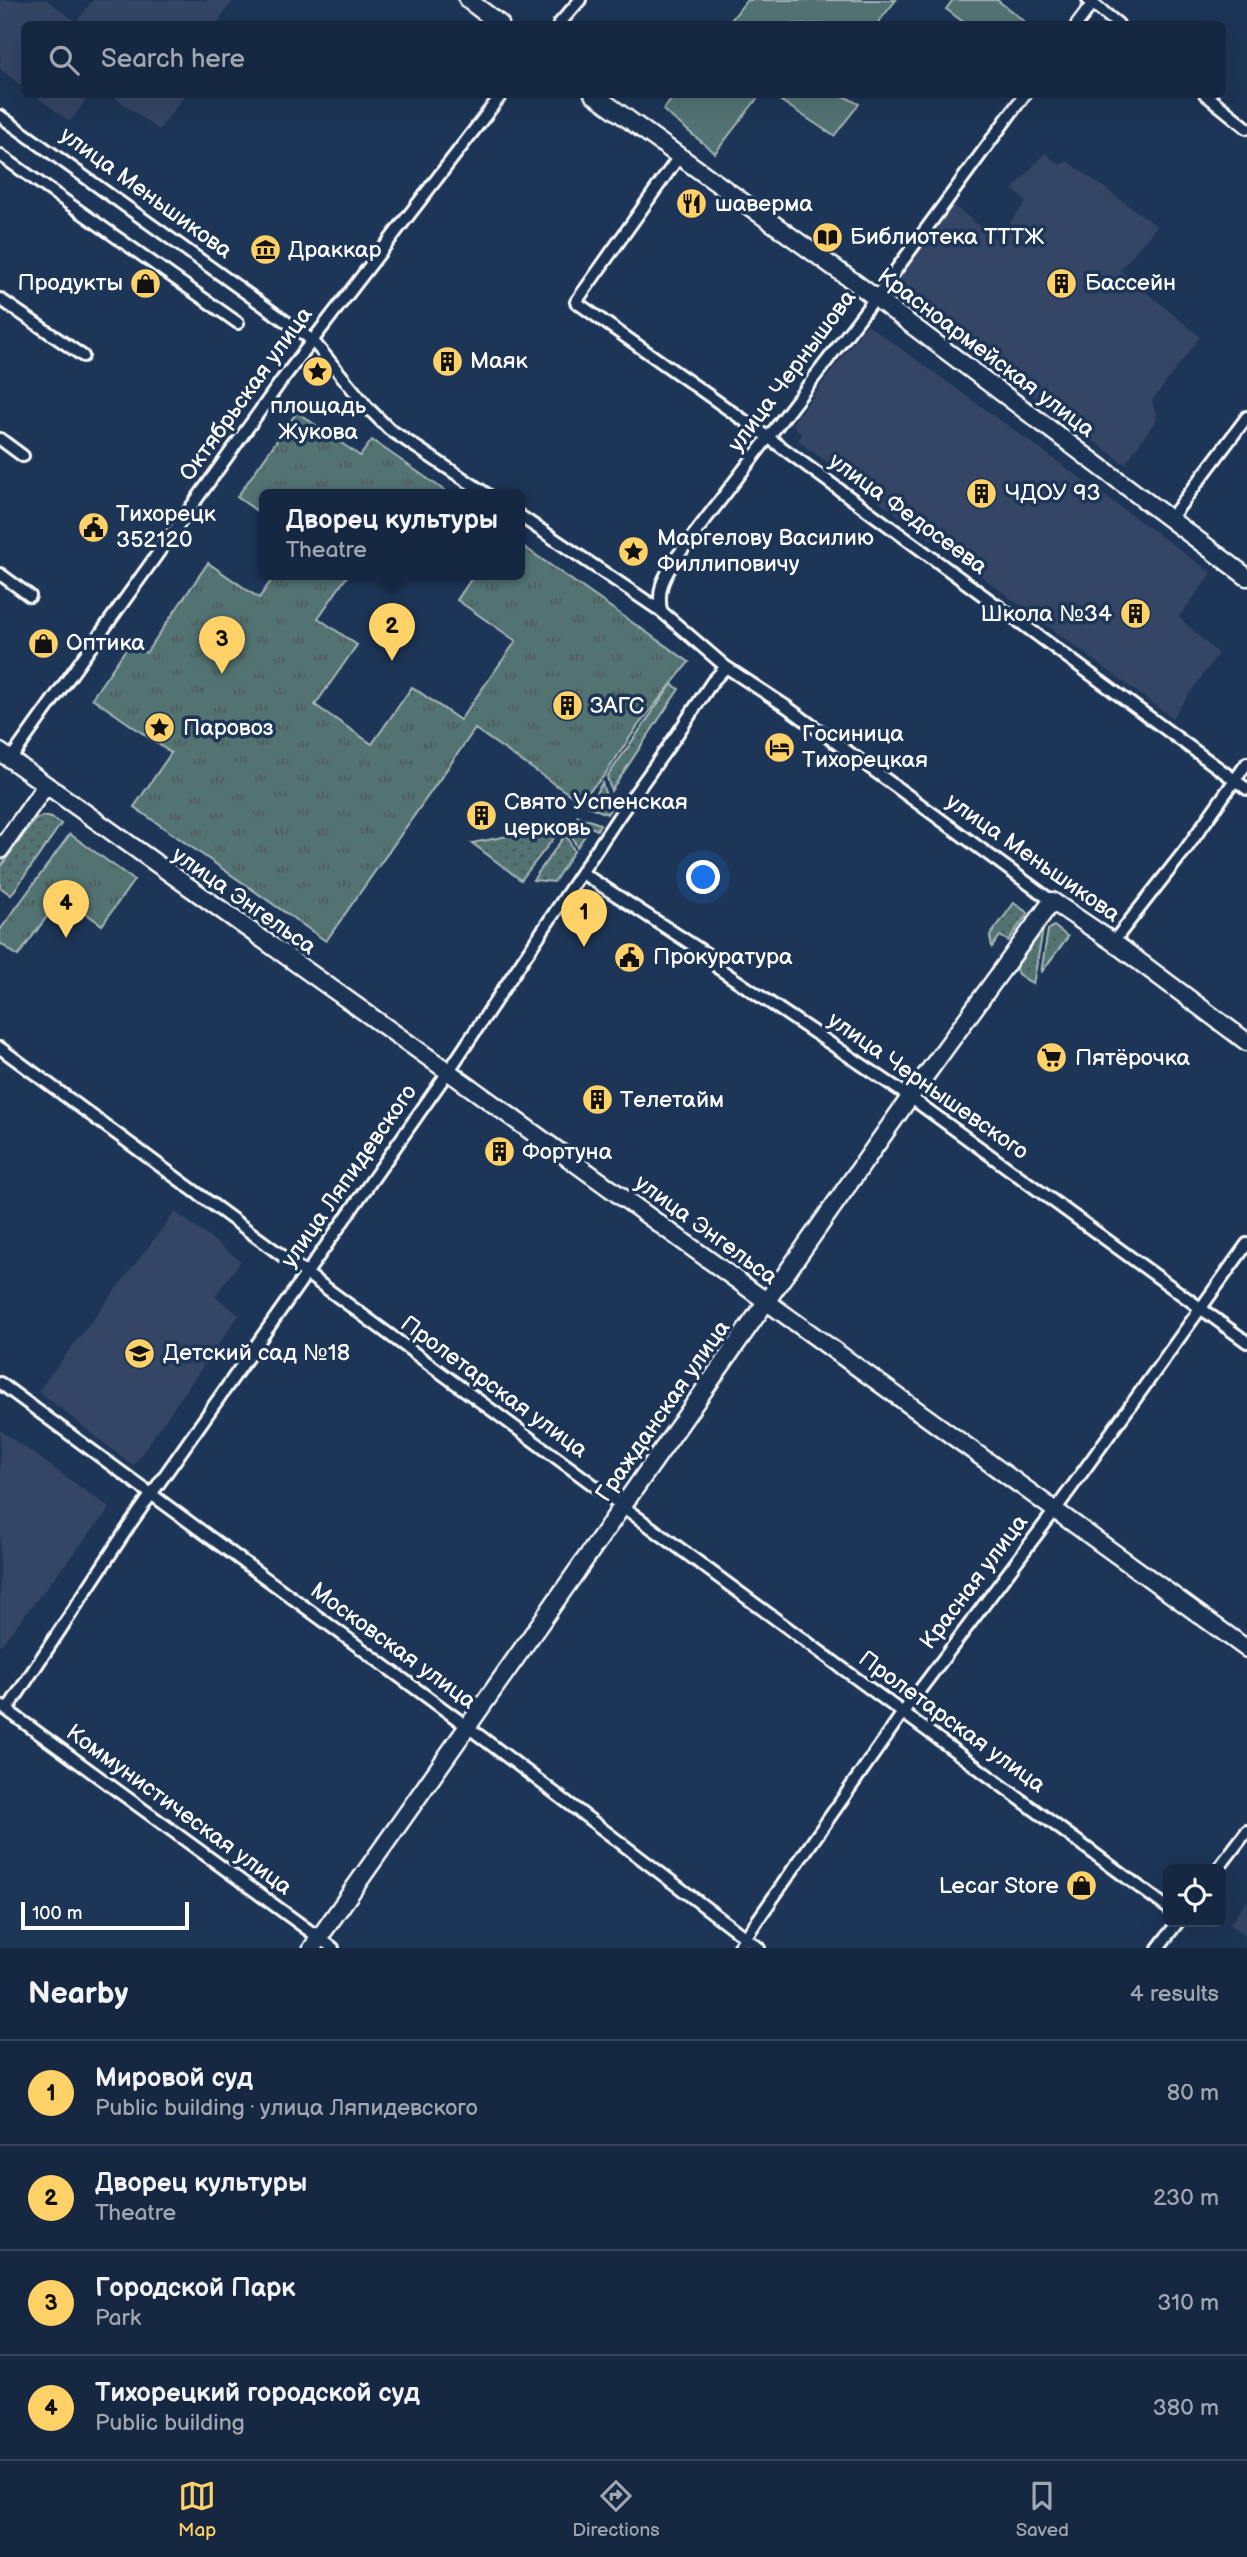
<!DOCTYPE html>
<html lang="en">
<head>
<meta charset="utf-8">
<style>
  body { margin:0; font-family:"Balsamiq Sans",sans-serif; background:#1f3048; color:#f1f3f6 }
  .controls { position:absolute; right:21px; bottom:21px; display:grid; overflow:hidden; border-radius:10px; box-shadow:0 7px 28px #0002 }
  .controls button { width:63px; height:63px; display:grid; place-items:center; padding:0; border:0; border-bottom:2px solid #35445a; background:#162841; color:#f1f3f6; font:35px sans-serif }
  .scale { position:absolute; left:21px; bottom:18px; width:168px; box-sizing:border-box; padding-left:7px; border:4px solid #fff; border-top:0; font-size:19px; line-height:24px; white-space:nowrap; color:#fff; -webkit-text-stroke:5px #1d3557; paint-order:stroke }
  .you { position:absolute; left:704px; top:878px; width:24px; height:24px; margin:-18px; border:5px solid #fff; border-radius:50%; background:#1a73e8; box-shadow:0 0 0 10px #1a73e833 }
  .badge { display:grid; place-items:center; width:46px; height:46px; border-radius:50%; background:#ffd166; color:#111; font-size:23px; font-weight:700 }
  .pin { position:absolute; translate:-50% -58px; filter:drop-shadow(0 2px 4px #0008) }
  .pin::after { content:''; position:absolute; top:37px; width:24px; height:21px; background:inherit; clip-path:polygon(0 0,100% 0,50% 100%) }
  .popup { position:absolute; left:259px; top:489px; width:266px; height:91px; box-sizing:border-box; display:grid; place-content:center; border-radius:10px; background:#162841; filter:drop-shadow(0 2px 5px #0005); font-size:23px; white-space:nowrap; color:#9ea6b1 }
  .popup b { font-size:26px; color:#f1f3f6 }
  .popup::after { content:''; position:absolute; left:50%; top:100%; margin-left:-14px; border:14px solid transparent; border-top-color:#162841 }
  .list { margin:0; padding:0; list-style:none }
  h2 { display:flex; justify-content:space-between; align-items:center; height:91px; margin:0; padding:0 28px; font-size:30px }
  h2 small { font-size:23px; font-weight:400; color:#9ea6b1 }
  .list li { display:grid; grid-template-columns:46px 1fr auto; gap:21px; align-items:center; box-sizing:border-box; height:105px; padding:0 28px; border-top:2px solid #35445a }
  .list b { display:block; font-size:26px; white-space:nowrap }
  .list p { margin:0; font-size:23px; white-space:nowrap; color:#9ea6b1 }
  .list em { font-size:23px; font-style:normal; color:#9ea6b1 }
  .icon { flex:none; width:38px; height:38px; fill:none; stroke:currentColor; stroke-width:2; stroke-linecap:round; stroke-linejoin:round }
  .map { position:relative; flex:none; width:1247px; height:1948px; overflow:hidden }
  .search { position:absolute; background:#162841; box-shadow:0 7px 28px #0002; left:21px; right:21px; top:21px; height:77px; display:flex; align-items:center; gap:18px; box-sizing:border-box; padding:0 24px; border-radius:10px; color:#9ea6b1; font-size:26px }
  .sheet { height:511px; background:#162841 }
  nav { display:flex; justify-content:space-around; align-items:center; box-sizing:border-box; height:98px; border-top:2px solid #35445a; background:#162841; font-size:19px; color:#9ea6b1 }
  nav a { display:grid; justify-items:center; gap:4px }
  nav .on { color:#ffd166 }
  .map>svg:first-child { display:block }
</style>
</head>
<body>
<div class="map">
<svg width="1247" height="1948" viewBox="0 0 1247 1948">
  <defs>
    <pattern id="grass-dots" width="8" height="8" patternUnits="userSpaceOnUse" patternTransform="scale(1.75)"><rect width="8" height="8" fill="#537372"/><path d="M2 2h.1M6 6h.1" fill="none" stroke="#4e5a59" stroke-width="1.8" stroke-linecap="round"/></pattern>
    <pattern id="park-tufts" width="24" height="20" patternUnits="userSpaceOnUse" patternTransform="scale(1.75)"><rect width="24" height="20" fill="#537372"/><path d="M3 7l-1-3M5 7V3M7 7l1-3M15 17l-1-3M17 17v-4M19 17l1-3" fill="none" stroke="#4e5a59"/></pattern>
  </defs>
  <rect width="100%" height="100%" fill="#1d3557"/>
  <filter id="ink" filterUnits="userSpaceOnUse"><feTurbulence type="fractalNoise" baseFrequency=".0143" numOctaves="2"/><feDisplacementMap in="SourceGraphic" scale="14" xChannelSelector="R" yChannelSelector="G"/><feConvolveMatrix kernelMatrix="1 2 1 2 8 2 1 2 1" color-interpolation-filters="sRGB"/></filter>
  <g filter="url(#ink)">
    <path fill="#344465" d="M 0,0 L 47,0 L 76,22 L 93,0 L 234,0 L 216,24 L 24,24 L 24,88 L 0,69 Z
      M 34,95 L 90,95 L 70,122 Z
      M 111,95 L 185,95 L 159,130 Z
      M 1045,153 L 1060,165 L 1067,161 L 1157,226 L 1120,270 L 1200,337 L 1152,401 L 1157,419 L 1125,464 L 886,290 L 952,204 L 996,239 L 1026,202 L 1013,189 Z
      M 867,324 L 1212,573 L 1179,617 L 1218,654 L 1172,718 L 798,441 L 802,435 L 792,424 Z
      M 175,1212 L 241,1261 L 215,1296 L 239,1315 L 133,1466 L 38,1391 Z
      M 0,1430 L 110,1508 L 0,1646 Z
      M 1247,1900 L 1247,1937 L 1230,1924 Z"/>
    <path fill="url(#grass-dots)" stroke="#a9b9b8" stroke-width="2" d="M 672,684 L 679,689 L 611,791 L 607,777 Z
      M 602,783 L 610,809 L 607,814 L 588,806 Z
      M 43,816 L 52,818 L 61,824 L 11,895 L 0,887 L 0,867 L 36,819 Z
      M 578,816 L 600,824 L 597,830 L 591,827 L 577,847 L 568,829 Z
      M 564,825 L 521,880 L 472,843 Z
      M 566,834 L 574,851 L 554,882 L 533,880 Z
      M 1014,903 L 1028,913 L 1008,941 L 1000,936 L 992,947 L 990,936 Z
      M 1054,926 L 1068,937 L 1041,973 L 1048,930 Z
      M 1043,930 L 1033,984 L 1018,974 L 1014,964 L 1036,934 Z"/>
    <path fill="url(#park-tufts)" stroke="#a9b9b8" stroke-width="2" d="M 297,412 L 360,456 L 372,440 L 451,495 L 264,495 L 264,516 L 237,497 Z
      M 520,544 L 689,662 L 637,727 L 604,776 L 579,801 L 475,729 L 326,941 L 134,807 L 171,753 L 92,698 L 130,643 L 146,653 L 208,563 L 259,598 L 275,575 L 348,575 L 318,618 L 357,645 L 315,705 L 372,744 L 412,687 L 460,720 L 516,641 L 457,600 L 474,575 L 520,575 Z
      M 70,834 L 134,880 L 102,925 L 62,896 L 18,956 L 0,943 L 0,930 Z"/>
    <path fill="#537372" stroke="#a9b9b8" stroke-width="2" d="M 747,0 L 896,0 L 877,24 L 728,24 Z
      M 953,0 L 997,0 L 1024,21 L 1022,24 L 966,24 L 946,9 Z
      M 675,95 L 675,94 L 760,95 L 715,153 L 663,110 Z
      M 772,95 L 842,95 L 859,104 L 834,136 Z"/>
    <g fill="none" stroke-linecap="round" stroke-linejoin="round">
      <defs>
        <path id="street" d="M 1088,0 L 1118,24
          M 559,24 L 580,0
          M 1077,24 L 1092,4
          M 1205,94 L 1247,128
          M 0,116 L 313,341 L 369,409 L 389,429 L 488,495
          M 0,155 L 238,323
          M 678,158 L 576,302 L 769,438 L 1247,789
          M 0,299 L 83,356
          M 0,439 L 23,456
          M 520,516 L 661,611 L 726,667 L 787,707 L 1052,901
          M 1170,519 L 1247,417
          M 0,574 L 30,596
          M 661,611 C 657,587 664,578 676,558 L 882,289 L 1025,94
          M 10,760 L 282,380 L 502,94
          M 582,873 L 719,962 L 718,968 L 910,1097 L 1247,1342
          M 1113,942 L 1186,849 L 1247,763
          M 0,1048 L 1168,1908
          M 0,1383 L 468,1727 L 759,1948
          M 0,1705 L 333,1948
          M 7,1710 L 129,1526 L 448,1072 L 621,813 L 676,736 L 712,682 L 726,667
          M 1218,1869 L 1247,1831
          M 738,1948 L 904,1711 L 1056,1509 L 1247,1244
          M 1158,1948 L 1178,1922"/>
        <path id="secondary" d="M 468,0 L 500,24
          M 593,94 L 857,284 L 1247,577
          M 0,752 L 474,1090 L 1247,1649
          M 0,850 L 46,785
          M 312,1948 L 910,1097 L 1052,901 L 1113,942 L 1247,1042"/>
      </defs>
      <use href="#street" stroke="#fff" stroke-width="16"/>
      <use href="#secondary" stroke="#fff" stroke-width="21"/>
      <use href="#street" stroke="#1d3557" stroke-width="10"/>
      <use href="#secondary" stroke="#1d3557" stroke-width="16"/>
    </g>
  </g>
  <defs>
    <symbol id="restaurant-disc" viewBox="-11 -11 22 22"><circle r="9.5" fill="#ffd166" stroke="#1d3557"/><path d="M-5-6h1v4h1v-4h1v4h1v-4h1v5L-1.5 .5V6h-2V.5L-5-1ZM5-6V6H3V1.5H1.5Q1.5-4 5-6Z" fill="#111"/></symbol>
    <symbol id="library-disc" viewBox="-11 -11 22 22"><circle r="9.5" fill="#ffd166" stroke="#1d3557"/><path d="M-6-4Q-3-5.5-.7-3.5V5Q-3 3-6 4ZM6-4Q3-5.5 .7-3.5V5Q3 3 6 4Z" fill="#111"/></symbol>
    <symbol id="museum-disc" viewBox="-11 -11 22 22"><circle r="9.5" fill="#ffd166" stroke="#1d3557"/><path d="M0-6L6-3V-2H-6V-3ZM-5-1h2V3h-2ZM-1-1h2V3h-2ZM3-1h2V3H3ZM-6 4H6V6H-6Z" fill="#111"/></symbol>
    <symbol id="shop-disc" viewBox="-11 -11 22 22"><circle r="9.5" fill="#ffd166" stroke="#1d3557"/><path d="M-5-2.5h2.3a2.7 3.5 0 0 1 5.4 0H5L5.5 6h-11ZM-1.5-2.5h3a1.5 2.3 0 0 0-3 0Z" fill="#111"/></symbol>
    <symbol id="building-disc" viewBox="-11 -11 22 22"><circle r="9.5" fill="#ffd166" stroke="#1d3557"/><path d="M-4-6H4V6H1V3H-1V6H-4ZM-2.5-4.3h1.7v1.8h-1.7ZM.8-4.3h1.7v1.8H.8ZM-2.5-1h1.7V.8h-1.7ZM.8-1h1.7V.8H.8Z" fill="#111"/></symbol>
    <symbol id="sight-disc" viewBox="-11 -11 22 22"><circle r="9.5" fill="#ffd166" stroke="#1d3557"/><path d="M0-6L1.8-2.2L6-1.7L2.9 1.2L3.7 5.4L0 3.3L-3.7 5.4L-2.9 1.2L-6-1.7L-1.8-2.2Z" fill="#111"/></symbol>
    <symbol id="civic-disc" viewBox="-11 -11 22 22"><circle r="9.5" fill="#ffd166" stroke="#1d3557"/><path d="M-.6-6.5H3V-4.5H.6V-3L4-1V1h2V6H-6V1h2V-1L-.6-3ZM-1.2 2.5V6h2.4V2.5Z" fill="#111"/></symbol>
    <symbol id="hotel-disc" viewBox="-11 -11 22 22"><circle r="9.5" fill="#ffd166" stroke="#1d3557"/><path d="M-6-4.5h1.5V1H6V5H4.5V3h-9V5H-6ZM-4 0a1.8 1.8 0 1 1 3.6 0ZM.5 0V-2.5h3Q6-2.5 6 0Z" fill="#111"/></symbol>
    <symbol id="supermarket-disc" viewBox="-11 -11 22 22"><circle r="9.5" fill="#ffd166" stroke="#1d3557"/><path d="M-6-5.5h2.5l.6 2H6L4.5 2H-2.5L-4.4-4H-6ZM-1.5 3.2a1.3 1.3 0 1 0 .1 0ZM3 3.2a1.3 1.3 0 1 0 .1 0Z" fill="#111"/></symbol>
    <symbol id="school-disc" viewBox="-11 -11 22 22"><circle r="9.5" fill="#ffd166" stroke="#1d3557"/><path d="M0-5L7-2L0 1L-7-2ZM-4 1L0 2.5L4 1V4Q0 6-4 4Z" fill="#111"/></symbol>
  </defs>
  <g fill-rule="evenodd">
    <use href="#restaurant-disc" x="674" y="186" width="35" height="35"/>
    <use href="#library-disc" x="810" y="220" width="35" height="35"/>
    <use href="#museum-disc" x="248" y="232" width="35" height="35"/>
    <use href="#shop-disc" x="128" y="266" width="35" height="35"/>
    <use href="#building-disc" x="1044" y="266" width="35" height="35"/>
    <use href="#building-disc" x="430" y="344" width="35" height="35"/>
    <use href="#sight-disc" x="300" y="354" width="35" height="35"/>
    <use href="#building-disc" x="964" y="476" width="35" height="35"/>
    <use href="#civic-disc" x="76" y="510" width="35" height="35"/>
    <use href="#sight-disc" x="616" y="534" width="35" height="35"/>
    <use href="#building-disc" x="1118" y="596" width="35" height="35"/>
    <use href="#shop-disc" x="26" y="626" width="35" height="35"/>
    <use href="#building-disc" x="550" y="688" width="35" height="35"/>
    <use href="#sight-disc" x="142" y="710" width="35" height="35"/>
    <use href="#hotel-disc" x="762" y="730" width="35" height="35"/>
    <use href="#building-disc" x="464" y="798" width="35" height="35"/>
    <use href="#civic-disc" x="612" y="940" width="35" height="35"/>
    <use href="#supermarket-disc" x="1034" y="1040" width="35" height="35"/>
    <use href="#building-disc" x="580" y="1082" width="35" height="35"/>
    <use href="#building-disc" x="482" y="1134" width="35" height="35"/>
    <use href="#school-disc" x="122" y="1336" width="35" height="35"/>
    <use href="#shop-disc" x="1064" y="1868" width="35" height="35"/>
  </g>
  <g text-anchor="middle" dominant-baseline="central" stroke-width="7" stroke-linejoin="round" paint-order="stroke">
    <g font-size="23" fill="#fff" stroke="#1d3557">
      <text transform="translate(146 193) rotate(36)">улица Меньшикова</text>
      <text transform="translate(986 353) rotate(37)">Красноармейская улица</text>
      <text transform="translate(792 371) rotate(-53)">улица Чернышова</text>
      <text transform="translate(246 394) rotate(-54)">Октябрьская улица</text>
      <text transform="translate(908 514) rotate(36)">улица Федосеева</text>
      <text transform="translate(1033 858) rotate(35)">улица Меньшикова</text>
      <text transform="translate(244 901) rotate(35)">улица Энгельса</text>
      <text transform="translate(928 1086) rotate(35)">улица Чернышевского</text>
      <text transform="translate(349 1176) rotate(-55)">улица Ляпидевского</text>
      <text transform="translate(706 1230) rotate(36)">улица Энгельса</text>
      <text transform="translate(494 1387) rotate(36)">Пролетарская улица</text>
      <text transform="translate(663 1411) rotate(-55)">Гражданская улица</text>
      <text transform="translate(974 1582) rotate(-53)">Красная улица</text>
      <text transform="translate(393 1646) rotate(36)">Московская улица</text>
      <text transform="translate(952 1722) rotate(36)">Пролетарская улица</text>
      <text transform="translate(179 1810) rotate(36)">Коммунистическая улица</text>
    </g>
    <g font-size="23" fill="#fff" stroke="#1d3557" text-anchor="start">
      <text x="715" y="204">шаверма</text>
      <text x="850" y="237">Библиотека ТТТЖ</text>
      <text x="288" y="250">Драккар</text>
      <text x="123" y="283" text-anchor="end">Продукты</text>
      <text x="1085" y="283">Бассейн</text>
      <text x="470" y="361">Маяк</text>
      <text x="318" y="406" text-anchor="middle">площадь<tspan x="318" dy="26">Жукова</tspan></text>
      <text x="1005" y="493">ЧДОУ 93</text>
      <text x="116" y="514">Тихорецк<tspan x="116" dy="26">352120</tspan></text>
      <text x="657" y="538">Маргелову Василию<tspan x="657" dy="26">Филлиповичу</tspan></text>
      <text x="1112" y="614" text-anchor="end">Школа №34</text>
      <text x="66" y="643">Оптика</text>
      <text x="590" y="706">ЗАГС</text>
      <text x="183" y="728">Паровоз</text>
      <text x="802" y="734">Госиница<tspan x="802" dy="26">Тихорецкая</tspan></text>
      <text x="504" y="802">Свято Успенская<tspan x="504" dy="26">церковь</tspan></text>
      <text x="653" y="957">Прокуратура</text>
      <text x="1075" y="1058">Пятёрочка</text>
      <text x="620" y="1100">Телетайм</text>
      <text x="522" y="1152">Фортуна</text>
      <text x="163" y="1353">Детский сад №18</text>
      <text x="1059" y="1886" text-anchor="end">Lecar Store</text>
    </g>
  </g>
</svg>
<div class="controls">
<button><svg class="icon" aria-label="locate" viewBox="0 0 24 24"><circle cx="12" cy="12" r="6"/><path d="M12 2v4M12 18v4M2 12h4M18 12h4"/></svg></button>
</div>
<div class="scale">100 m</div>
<div class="you"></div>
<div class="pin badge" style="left:584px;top:947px">1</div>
<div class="pin badge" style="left:392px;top:661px">2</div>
<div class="popup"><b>Дворец культуры</b>Theatre</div>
<div class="pin badge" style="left:222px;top:674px">3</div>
<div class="pin badge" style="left:66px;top:938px">4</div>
<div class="search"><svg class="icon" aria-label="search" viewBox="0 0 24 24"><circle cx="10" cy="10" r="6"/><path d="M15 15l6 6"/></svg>Search here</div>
</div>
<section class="sheet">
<h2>Nearby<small>4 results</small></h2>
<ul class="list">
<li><span class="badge">1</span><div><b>Мировой суд</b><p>Public building · улица Ляпидевского</p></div><em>80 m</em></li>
<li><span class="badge">2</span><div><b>Дворец культуры</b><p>Theatre</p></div><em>230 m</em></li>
<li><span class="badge">3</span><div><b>Городской Парк</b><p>Park</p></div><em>310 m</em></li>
<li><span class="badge">4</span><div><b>Тихорецкий городской суд</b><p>Public building</p></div><em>380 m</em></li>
</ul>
</section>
<nav>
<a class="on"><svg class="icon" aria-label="map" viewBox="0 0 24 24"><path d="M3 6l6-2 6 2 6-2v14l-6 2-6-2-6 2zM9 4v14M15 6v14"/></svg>Map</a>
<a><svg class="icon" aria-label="directions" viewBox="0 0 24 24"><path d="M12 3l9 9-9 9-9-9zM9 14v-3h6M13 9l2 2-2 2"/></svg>Directions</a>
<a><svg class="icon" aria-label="saved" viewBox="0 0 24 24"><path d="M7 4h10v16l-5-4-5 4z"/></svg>Saved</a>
</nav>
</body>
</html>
